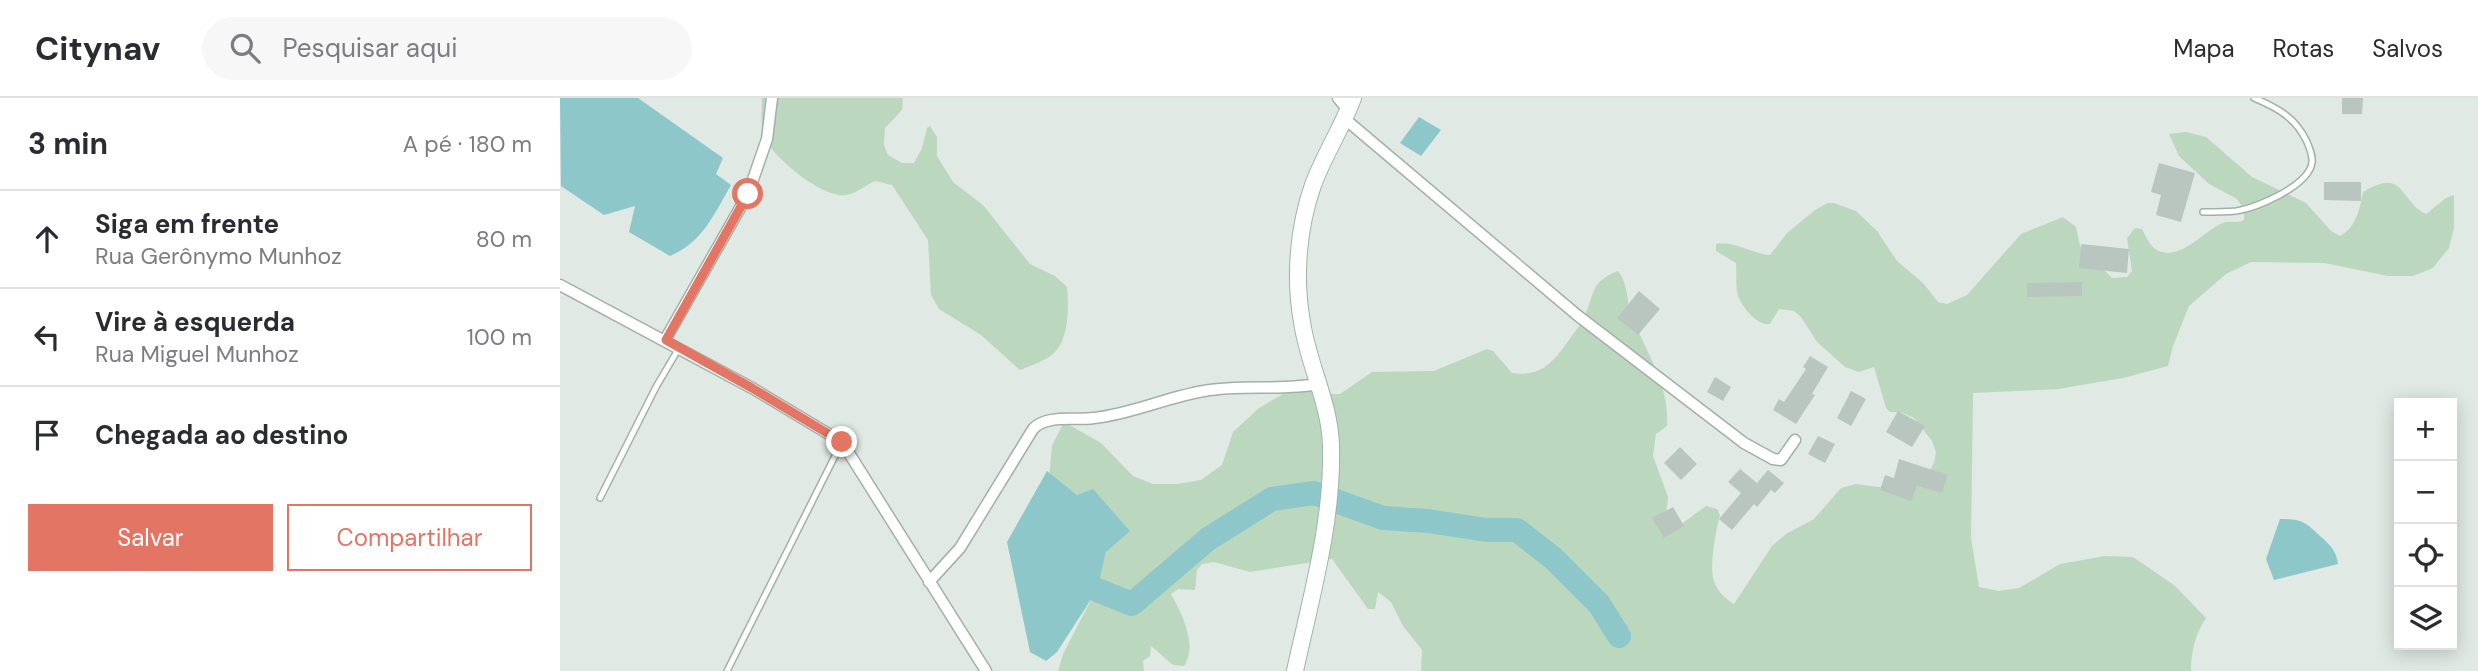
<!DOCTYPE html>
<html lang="pt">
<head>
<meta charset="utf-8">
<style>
  body { margin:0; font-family:"DM Sans",sans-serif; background:#f7f7f7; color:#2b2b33 }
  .controls { position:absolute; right:21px; bottom:21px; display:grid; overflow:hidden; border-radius:0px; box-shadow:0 4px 18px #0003 }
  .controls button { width:63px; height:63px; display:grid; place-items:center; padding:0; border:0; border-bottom:2px solid #e1e1e2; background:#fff; color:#2b2b33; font:35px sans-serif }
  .stop { position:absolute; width:21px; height:21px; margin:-16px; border:5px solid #e37564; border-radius:50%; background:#fff }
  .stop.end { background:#e37564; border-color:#fff; box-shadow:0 2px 7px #0008 }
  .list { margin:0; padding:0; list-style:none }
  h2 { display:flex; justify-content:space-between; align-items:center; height:91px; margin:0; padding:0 28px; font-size:30px }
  h2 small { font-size:23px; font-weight:400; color:#7c7c81 }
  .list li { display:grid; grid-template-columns:46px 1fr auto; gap:21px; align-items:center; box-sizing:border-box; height:98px; padding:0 28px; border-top:2px solid #e1e1e2 }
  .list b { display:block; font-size:26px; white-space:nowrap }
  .list p { margin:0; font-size:23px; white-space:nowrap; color:#7c7c81 }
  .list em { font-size:23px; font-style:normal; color:#7c7c81 }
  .actions { display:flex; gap:14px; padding:21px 28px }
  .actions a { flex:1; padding:16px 0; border:2px solid #e37564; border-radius:0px; text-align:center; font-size:24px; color:#e37564 }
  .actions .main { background:#e37564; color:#fff }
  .icon { flex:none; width:38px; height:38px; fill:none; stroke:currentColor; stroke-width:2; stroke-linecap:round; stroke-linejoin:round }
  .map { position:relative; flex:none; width:1918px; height:573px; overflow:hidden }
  header { display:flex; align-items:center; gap:42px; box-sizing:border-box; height:98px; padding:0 35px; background:#fff; border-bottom:2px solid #e1e1e2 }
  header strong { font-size:33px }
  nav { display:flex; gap:38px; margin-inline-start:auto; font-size:24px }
  .search { width:490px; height:63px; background:#f7f7f7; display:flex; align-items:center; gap:18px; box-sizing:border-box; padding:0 24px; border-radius:38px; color:#7c7c81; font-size:26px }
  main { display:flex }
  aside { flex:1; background:#fff }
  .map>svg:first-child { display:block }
</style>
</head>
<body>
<header>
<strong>Citynav</strong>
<div class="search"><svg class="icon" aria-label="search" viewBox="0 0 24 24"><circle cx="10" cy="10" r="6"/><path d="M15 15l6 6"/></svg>Pesquisar aqui</div>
<nav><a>Mapa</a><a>Rotas</a><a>Salvos</a></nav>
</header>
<main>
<aside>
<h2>3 min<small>A pé · 180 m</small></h2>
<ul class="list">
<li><svg class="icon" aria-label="ahead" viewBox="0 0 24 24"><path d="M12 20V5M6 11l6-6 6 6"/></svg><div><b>Siga em frente</b><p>Rua Gerônymo Munhoz</p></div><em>80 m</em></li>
<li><svg class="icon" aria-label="left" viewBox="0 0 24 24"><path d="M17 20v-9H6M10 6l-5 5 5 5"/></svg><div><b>Vire à esquerda</b><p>Rua Miguel Munhoz</p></div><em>100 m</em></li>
<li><svg class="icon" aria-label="arrive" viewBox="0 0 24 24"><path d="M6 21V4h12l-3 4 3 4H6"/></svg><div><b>Chegada ao destino</b></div></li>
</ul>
<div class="actions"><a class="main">Salvar</a><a>Compartilhar</a></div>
</aside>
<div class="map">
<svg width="1918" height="573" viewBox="0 0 1918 573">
  <rect width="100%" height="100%" fill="#e0e9e4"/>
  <path fill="#bbd8bf" d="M 202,0 L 343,0 L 342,12 L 325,30 L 324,47 L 328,57 L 342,65 L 354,65 L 362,50 L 367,30 L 370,28 L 377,39 L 377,58 L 393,84 L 423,107 L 470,166 L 495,178 L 507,189 C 509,207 509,240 495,254 C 486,263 472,267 460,272 L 421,237 L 379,211 L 371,197 L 368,142 L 332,87 L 315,83 C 306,87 295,96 286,97 C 263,101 212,59 204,38 C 200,26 202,13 202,0 Z
    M 1626,34 L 1646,39 L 1692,79 L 1746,105 L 1771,133 L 1780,138 C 1796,130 1800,110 1803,94 C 1845,68 1839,103 1866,116 L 1886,100 L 1894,97 L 1894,130 L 1889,150 L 1873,170 L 1853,178 L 1828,178 L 1764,165 L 1691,164 L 1666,176 L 1629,208 L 1613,248 L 1608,268 L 1563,280 L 1498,291 L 1413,295 L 1411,440 L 1419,489 L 1439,493 L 1459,490 L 1500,466 L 1545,458 L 1573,459 L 1614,487 L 1646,520 C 1635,537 1631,553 1631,573 L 861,573 L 862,552 L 843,528 L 831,504 L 818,494 L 815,511 L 808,511 L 772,461 L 690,474 L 654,464 L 642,466 L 637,472 L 635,492 L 618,491 L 611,496 C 622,516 638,547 624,568 L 613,567 L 591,548 L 590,558 L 583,563 L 584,573 L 498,573 L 503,556 L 533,498 L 550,442 L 518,397 L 493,385 L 489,380 L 492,348 L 504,324 L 541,345 L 573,378 L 593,386 L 617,386 L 641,382 L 662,367 L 673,334 L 699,310 L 728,293 L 746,290 L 767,296 L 780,296 L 812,274 L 874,273 L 927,251 L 933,253 L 952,275 C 982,279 993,264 1009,242 C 1014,234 1021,227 1024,219 C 1035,197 1029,184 1058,173 C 1069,187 1066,203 1072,219 C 1087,255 1110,289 1107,328 L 1096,336 L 1093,358 L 1108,399 L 1105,424 L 1116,430 L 1146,408 L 1157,411 L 1160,417 C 1156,431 1150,466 1153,480 C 1156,492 1164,500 1174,506 L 1212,448 L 1226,436 L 1254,421 L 1281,390 L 1296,386 L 1326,390 L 1369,374 L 1374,365 L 1376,354 L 1372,343 L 1354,320 L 1341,314 L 1330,314 L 1326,310 L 1314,269 L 1299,274 L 1285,269 L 1257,244 L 1241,219 L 1234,213 L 1219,211 L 1210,226 C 1197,228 1183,210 1178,198 C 1175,190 1177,174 1176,165 L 1156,153 L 1156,146 C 1173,142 1192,156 1210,157 L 1227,135 L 1255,112 L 1268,105 L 1274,105 L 1296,113 L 1317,133 L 1337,163 L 1364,186 L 1378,204 L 1387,206 L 1407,197 L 1461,136 L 1503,119 L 1516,129 L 1523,162 L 1541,169 L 1552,180 L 1567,179 L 1572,173 L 1567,140 L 1575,130 L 1582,131 C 1585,137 1589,146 1594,150 C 1617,168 1645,131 1663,125 C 1670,122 1677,126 1684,122 L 1684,112 L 1677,101 L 1649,86 L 1619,58 L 1609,36 Z"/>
  <path fill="#8dc7c9" d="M 0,0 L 78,0 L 163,60 L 156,76 L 171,87 C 155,115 142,145 110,158 L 69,134 L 75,108 L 44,117 L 1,88 Z
    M 859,19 L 881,32 L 861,58 L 840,45 Z
    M 487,373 L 517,397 L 533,391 L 570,433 L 546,454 L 537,492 L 497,554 L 486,563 L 470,554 L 447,444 Z
    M 1720,421 C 1742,421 1745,424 1760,438 C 1771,448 1776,452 1778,466 L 1714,482 L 1706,461 Z"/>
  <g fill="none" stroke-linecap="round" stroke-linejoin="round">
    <path stroke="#8dc7c9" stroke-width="24" d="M 537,492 L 572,506 L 648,441 L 712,401 L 754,395 L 823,420 L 868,423 L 927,432 L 957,432 L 993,460 L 1039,506 L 1059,538"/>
  </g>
  <path fill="#b9c6c0" d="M 1782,0 L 1803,0 L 1802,16 L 1782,16 Z
    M 1599,65 L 1635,75 L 1621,124 L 1596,117 L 1601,97 L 1591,94 Z
    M 1764,84 L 1801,84 L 1801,103 L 1764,102 Z
    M 1521,146 L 1569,151 L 1567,175 L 1519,170 Z
    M 1522,184 L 1522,198 L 1467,199 L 1467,185 Z
    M 1079,193 L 1100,211 L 1078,237 L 1057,220 Z
    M 1250,258 L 1268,269 L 1252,296 L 1255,297 L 1236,326 L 1213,312 L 1219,301 L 1224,304 L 1246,271 L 1243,269 Z
    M 1155,279 L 1171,289 L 1163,303 L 1147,294 Z
    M 1291,293 L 1306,301 L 1291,328 L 1277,320 Z
    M 1338,313 L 1365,328 L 1352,349 L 1326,334 Z
    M 1258,338 L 1275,346 L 1265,365 L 1248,356 Z
    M 1120,349 L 1137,366 L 1121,382 L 1104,365 Z
    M 1339,361 L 1388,377 L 1382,395 L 1357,388 L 1351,403 L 1320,392 L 1325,377 L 1334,380 Z
    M 1180,371 L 1197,385 L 1208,372 L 1224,385 L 1215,395 L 1211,392 L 1197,409 L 1194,406 L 1172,432 L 1159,421 L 1181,395 L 1168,384 Z
    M 1113,409 L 1124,428 L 1104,440 L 1092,420 Z"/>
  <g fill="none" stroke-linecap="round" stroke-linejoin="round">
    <defs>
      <path id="lane" d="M 1643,114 C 1654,114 1665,114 1676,113 C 1697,110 1748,88 1752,65 C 1753,58 1750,51 1747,44 C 1736,20 1718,10 1694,0
        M 40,400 L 96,289 L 119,250
        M 167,573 L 282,344"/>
      <path id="street" d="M 778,0 L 788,12
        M 785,21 L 1017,217 L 1184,345 L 1213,361 L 1221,362 L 1235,342
        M 0,187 L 192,290 L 282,344 L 426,573
        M 105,242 L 188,96 L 207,41 L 212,0
        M 369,484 L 400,450 L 473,331 C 487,316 514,323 534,320 C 572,316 607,299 644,293 C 681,286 720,293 758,286"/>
      <path id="secondary" d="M 735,573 C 751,499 773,424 771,348 C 770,305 748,266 742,224 C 734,179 738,130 753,87 C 764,57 782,30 793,0"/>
    </defs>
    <use href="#lane" stroke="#a3b0aa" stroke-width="8"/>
    <use href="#street" stroke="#a3b0aa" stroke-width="13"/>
    <use href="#secondary" stroke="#a0b4aa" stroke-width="18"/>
    <use href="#lane" stroke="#fff" stroke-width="5"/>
    <use href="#street" stroke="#fff" stroke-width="10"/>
    <use href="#secondary" stroke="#fff" stroke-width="16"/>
  </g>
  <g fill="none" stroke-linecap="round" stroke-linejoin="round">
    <path stroke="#e37564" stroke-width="9" d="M 188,96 L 106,242 L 192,290 L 282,344"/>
  </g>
</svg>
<div class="controls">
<button>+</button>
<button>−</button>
<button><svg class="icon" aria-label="locate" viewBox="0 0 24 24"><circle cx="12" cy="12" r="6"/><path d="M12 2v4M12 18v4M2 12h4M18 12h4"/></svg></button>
<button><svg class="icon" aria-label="layers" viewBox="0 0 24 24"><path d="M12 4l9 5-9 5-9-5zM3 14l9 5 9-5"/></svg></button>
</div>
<div class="stop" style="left:188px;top:96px"></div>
<div class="stop end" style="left:282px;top:344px"></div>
</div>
</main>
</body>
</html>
